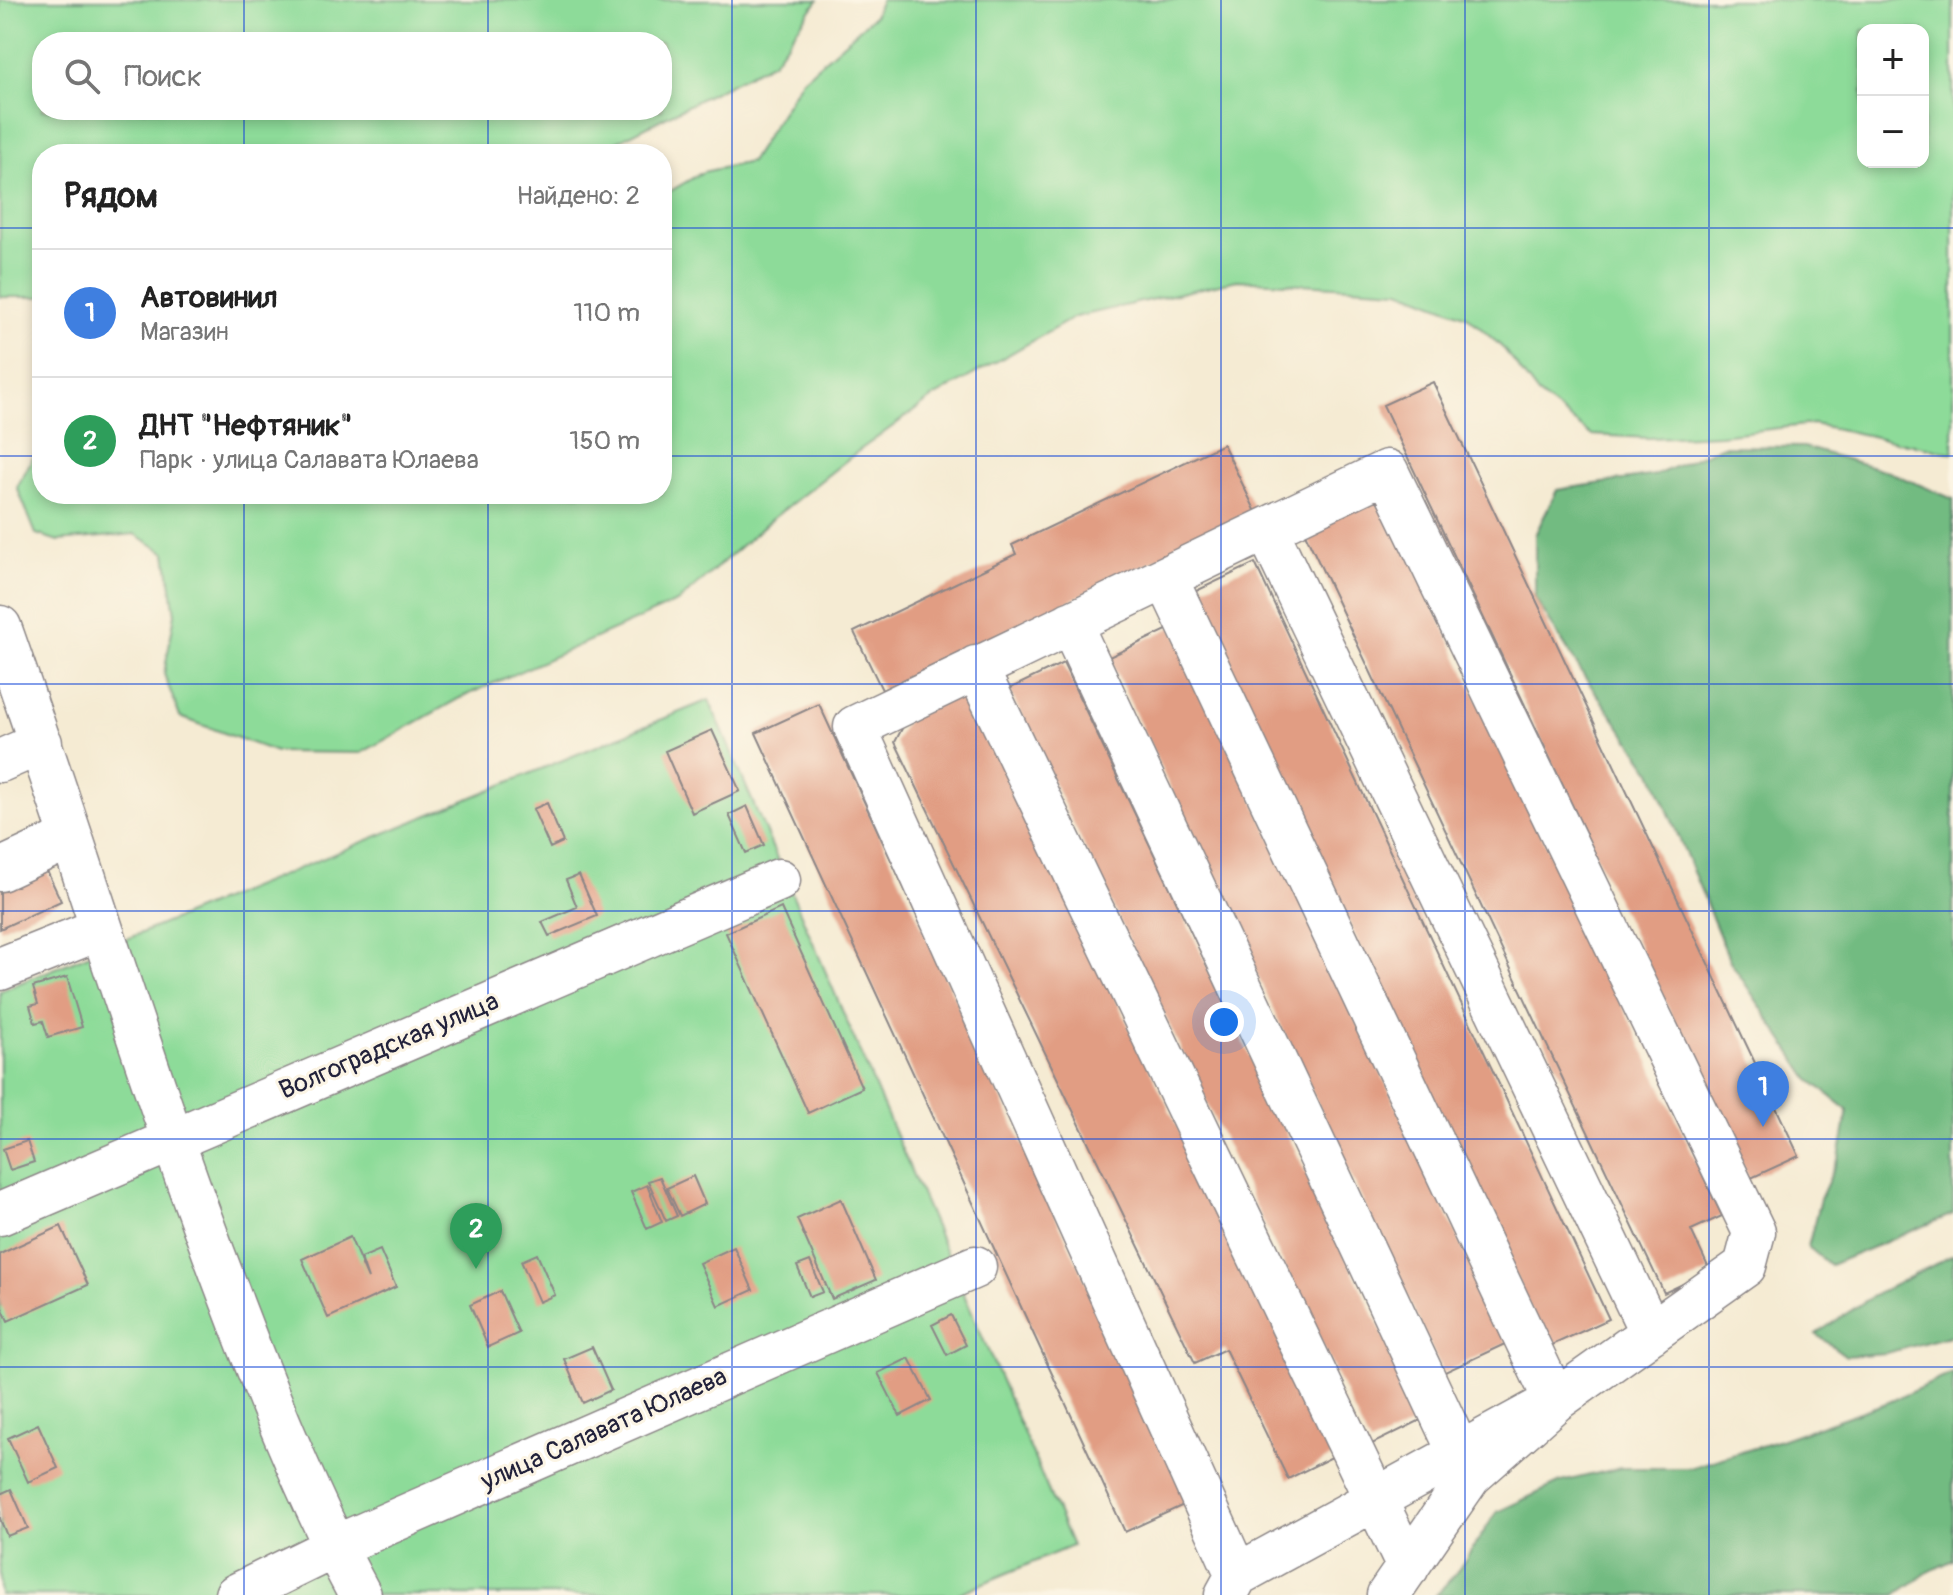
<!DOCTYPE html>
<html lang="ru">
<head>
<meta charset="utf-8">
<style>
  body { margin:0; font-family:Pangolin,sans-serif; background:#f6f6f6; color:#222 }
  .controls { position:absolute; right:24px; top:24px; display:grid; overflow:hidden; border-radius:16px; box-shadow:0 4px 12px #0003 }
  .controls button { width:72px; height:72px; display:grid; place-items:center; padding:0; border:0; border-bottom:2px solid #e0e0e0; background:#fff; color:#222; font:40px sans-serif }
  .you { position:absolute; left:1224px; top:1022px; width:28px; height:28px; margin:-20px; border:6px solid #fff; border-radius:50%; background:#1a73e8; box-shadow:0 0 0 12px #1a73e833 }
  .badge { display:grid; place-items:center; width:52px; height:52px; border-radius:50%; background:#b5179e; color:#fff; font-size:26px; font-weight:700 }
  .pin { position:absolute; translate:-50% -66px; filter:drop-shadow(0 2px 4px #0008) }
  .pin::after { content:''; position:absolute; top:42px; width:28px; height:24px; background:inherit; clip-path:polygon(0 0,100% 0,50% 100%) }
  .list { margin:0; padding:0; list-style:none }
  h2 { display:flex; justify-content:space-between; align-items:center; height:104px; margin:0; padding:0 32px; font-size:34px }
  h2 small { font-size:26px; font-weight:400; color:#767676 }
  .list li { display:grid; grid-template-columns:52px 1fr auto; gap:24px; align-items:center; box-sizing:border-box; height:128px; padding:0 32px; border-top:2px solid #e0e0e0 }
  .list b { display:block; font-size:30px; white-space:nowrap }
  .list p { margin:0; font-size:26px; white-space:nowrap; color:#767676 }
  .list em { font-size:26px; font-style:normal; color:#767676 }
  .icon { flex:none; width:44px; height:44px; fill:none; stroke:currentColor; stroke-width:2; stroke-linecap:round; stroke-linejoin:round }
  .map { position:relative; flex:none; width:1953px; height:1595px; overflow:hidden }
  .search { position:absolute; background:#fff; box-shadow:0 4px 12px #0003; left:32px; top:32px; width:640px; height:88px; display:flex; align-items:center; gap:20px; box-sizing:border-box; padding:0 28px; border-radius:32px; color:#767676; font-size:30px }
  .panel { position:absolute; background:#fff; box-shadow:0 4px 12px #0003; left:32px; top:144px; width:640px; height:360px; border-radius:32px }
  .map>svg:first-child { display:block }
</style>
</head>
<body>
<div class="map">
<svg width="1953" height="1595" viewBox="0 0 1953 1595">
  <rect width="100%" height="100%" fill="#fcf5e5"/>
  <filter id="ink" filterUnits="userSpaceOnUse"><feTurbulence type="fractalNoise" baseFrequency=".0125" numOctaves="2"/><feDisplacementMap in="SourceGraphic" scale="16" xChannelSelector="R" yChannelSelector="G"/><feConvolveMatrix kernelMatrix="1 2 1 2 8 2 1 2 1" color-interpolation-filters="sRGB"/></filter>
  <filter id="wash" filterUnits="userSpaceOnUse"><feTurbulence type="fractalNoise" baseFrequency=".006" numOctaves="4" result="noise"/><feDisplacementMap in="SourceGraphic" scale="32" xChannelSelector="R" yChannelSelector="G"/><feGaussianBlur stdDeviation="1.8" result="paint"/><feColorMatrix in="noise" values="0 0 0 0 0 0 0 0 0 0 0 0 0 0 0 0 0 1.4 0 .05"/><feComposite in="paint" operator="in"/></filter>
  <g filter="url(#wash)">
    <rect width="100%" height="100%" fill="#f5ebd3"/>
    <path fill="#8ddb99" stroke="#587e6a" stroke-width="2" fill-rule="evenodd" d="M 0,0 L 818,0 L 773,62 L 593,154 L 42,154 L 42,297 L 0,297 ZM 42,42 L 662,42 L 662,110 L 42,110 Z
      M 881,0 L 1953,0 L 1953,453 L 1813,424 L 1720,435 L 1649,438 L 1591,435 L 1538,394 L 1504,349 L 1467,316 L 1400,290 L 1237,280 L 1075,317 L 932,398 L 857,452 L 767,523 L 679,601 L 460,698 L 361,753 L 276,752 L 180,717 L 164,674 L 175,614 L 166,553 L 135,534 L 58,541 L 36,534 L 17,487 L 42,441 L 42,494 L 662,494 L 662,196 L 703,172 L 750,162 L 802,80 L 874,16 ZM 1923,30 L 1923,162 L 1863,162 L 1863,30 Z
      M 709,700 L 1072,1546 L 955,1595 L 0,1595 L 0,991 Z"/>
    <path fill="#72bb81" stroke="#4a6e5e" stroke-width="2" d="M 1723,446 L 1804,447 L 1887,471 L 1953,499 L 1953,1214 L 1830,1265 L 1808,1247 L 1820,1199 L 1839,1158 L 1848,1110 L 1809,1079 L 1730,961 L 1652,772 L 1584,676 L 1535,598 L 1535,535 L 1557,490 L 1656,475 Z
      M 1953,1255 L 1953,1335 L 1886,1353 L 1846,1356 L 1816,1334 L 1871,1297 Z
      M 1953,1373 L 1953,1560 L 1928,1572 L 1895,1595 L 1436,1595 L 1456,1573 L 1497,1512 L 1561,1482 L 1620,1468 L 1690,1468 L 1777,1441 L 1889,1402 Z"/>
    <g id="blocks">
      <path fill="#e19d83" d="M 1433,382 L 1799,1156 L 1749,1179 L 1383,405 Z
        M 1223,444 L 1256,512 L 882,690 L 854,632 L 1016,554 L 1012,545 Z
        M 1380,493 L 1722,1216 L 1691,1230 L 1710,1271 L 1664,1293 L 1303,529 Z
        M 1255,563 L 1609,1319 L 1548,1347 L 1194,592 Z
        M 1173,627 L 1507,1343 L 1443,1373 L 1109,657 Z
        M 1063,663 L 1423,1419 L 1370,1445 L 1009,689 Z
        M 966,689 L 1336,1455 L 1288,1479 L 1225,1349 L 1195,1363 L 895,742 L 907,719 Z
        M 819,704 L 1188,1503 L 1125,1532 L 756,733 Z
        M 712,730 L 740,791 L 692,813 L 665,751 Z
        M 547,803 L 563,842 L 550,848 L 533,809 Z
        M 747,806 L 764,845 L 746,853 L 729,815 Z
        M 46,869 L 61,901 L 0,929 L 0,889 Z
        M 579,875 L 597,916 L 549,936 L 542,922 L 577,907 L 566,880 Z
        M 781,908 L 862,1088 L 808,1113 L 726,933 Z
        M 67,977 L 82,1027 L 48,1037 L 43,1021 L 35,1023 L 30,1006 L 38,1004 L 33,987 Z
        M 27,1141 L 34,1162 L 10,1170 L 3,1149 Z
        M 693,1176 L 705,1204 L 680,1216 L 667,1188 Z
        M 660,1177 L 677,1216 L 666,1221 L 648,1181 Z
        M 647,1185 L 662,1222 L 647,1229 L 631,1192 Z
        M 841,1199 L 876,1280 L 832,1299 L 797,1219 Z
        M 61,1226 L 88,1285 L 8,1321 L 0,1303 L 0,1254 Z
        M 350,1237 L 368,1279 L 361,1258 L 380,1250 L 396,1287 L 328,1318 L 302,1259 Z
        M 734,1247 L 753,1290 L 718,1306 L 699,1263 Z
        M 537,1254 L 555,1295 L 539,1302 L 521,1261 Z
        M 810,1261 L 823,1292 L 810,1297 L 797,1266 Z
        M 500,1291 L 519,1333 L 488,1347 L 470,1305 Z
        M 951,1315 L 966,1345 L 947,1355 L 932,1325 Z
        M 592,1347 L 611,1390 L 583,1403 L 564,1359 Z
        M 909,1358 L 931,1400 L 900,1416 L 878,1373 Z
        M 38,1424 L 58,1468 L 28,1482 L 8,1438 Z
        M 11,1489 L 28,1528 L 7,1536 L 0,1519 L 0,1494 Z"/>
    </g>
  </g>
  <g filter="url(#ink)">
    <use href="#blocks" fill-opacity="0" stroke="#8c8687" stroke-width="2"/>
    <g fill="none" stroke-linecap="round" stroke-linejoin="round">
      <defs>
        <path id="minor" d="M 1267,530 L 1651,1333
          M 1166,578 L 1555,1401 L 1237,1575
          M 1070,623 L 1470,1476
          M 0,627 C 76,842 141,1060 221,1273 C 262,1382 305,1493 360,1595
          M 976,667 L 1408,1567
          M 0,761 L 41,743
          M 0,870 L 71,837
          M 0,969 L 100,929
          M 0,1214 L 779,880
          M 236,1595 L 334,1547 L 975,1267
          M 1226,1595 L 1237,1575 L 855,727 L 1387,471 L 1754,1232 L 1745,1266 L 1555,1401 L 1470,1476 L 1388,1595"/>
      </defs>
      <use href="#minor" stroke="#8c8687" stroke-width="45"/>
      <use href="#minor" stroke="#fff" stroke-width="42"/>
    </g>
  </g>
  <path fill="none" stroke="#1d4ed8" stroke-width="2" stroke-opacity="0.55" d="M 244,0 L 244,42M 488,0 L 488,42M 732,0 L 732,1595M 976,0 L 976,1595M 1221,0 L 1221,1595M 1465,0 L 1465,1595M 1709,0 L 1709,1595M 244,110 L 244,154M 488,110 L 488,154M 0,228 L 42,228M 662,228 L 1953,228M 0,456 L 42,456M 662,456 L 1953,456M 244,494 L 244,1595M 488,494 L 488,1595M 0,684 L 1953,684M 0,911 L 1953,911M 0,1139 L 1953,1139M 0,1367 L 1953,1367"/>
  <g text-anchor="middle" dominant-baseline="central" stroke-width="6" stroke-linejoin="round" paint-order="stroke">
    <g font-size="26" fill="#22223b" stroke="#fcf5e5">
      <text transform="translate(389 1046) rotate(-23)">Волгоградская улица</text>
      <text transform="translate(604 1429) rotate(-24)">улица Салавата Юлаева</text>
    </g>
  </g>
</svg>
<div class="controls">
<button>+</button>
<button>−</button>
</div>
<div class="you"></div>
<div class="pin badge" style="left:1763px;top:1127px;background:#3f7fe0">1</div>
<div class="pin badge" style="left:476px;top:1269px;background:#2e9e5b">2</div>
<div class="search"><svg class="icon" aria-label="search" viewBox="0 0 24 24"><circle cx="10" cy="10" r="6"/><path d="M15 15l6 6"/></svg>Поиск</div>
<section class="panel">
<h2>Рядом<small>Найдено: 2</small></h2>
<ul class="list">
<li><span class="badge" style="background:#3f7fe0">1</span><div><b>Автовинил</b><p>Магазин</p></div><em>110 m</em></li>
<li><span class="badge" style="background:#2e9e5b">2</span><div><b>ДНТ &quot;Нефтяник&quot;</b><p>Парк · улица Салавата Юлаева</p></div><em>150 m</em></li>
</ul>
</section>
</div>
</body>
</html>
